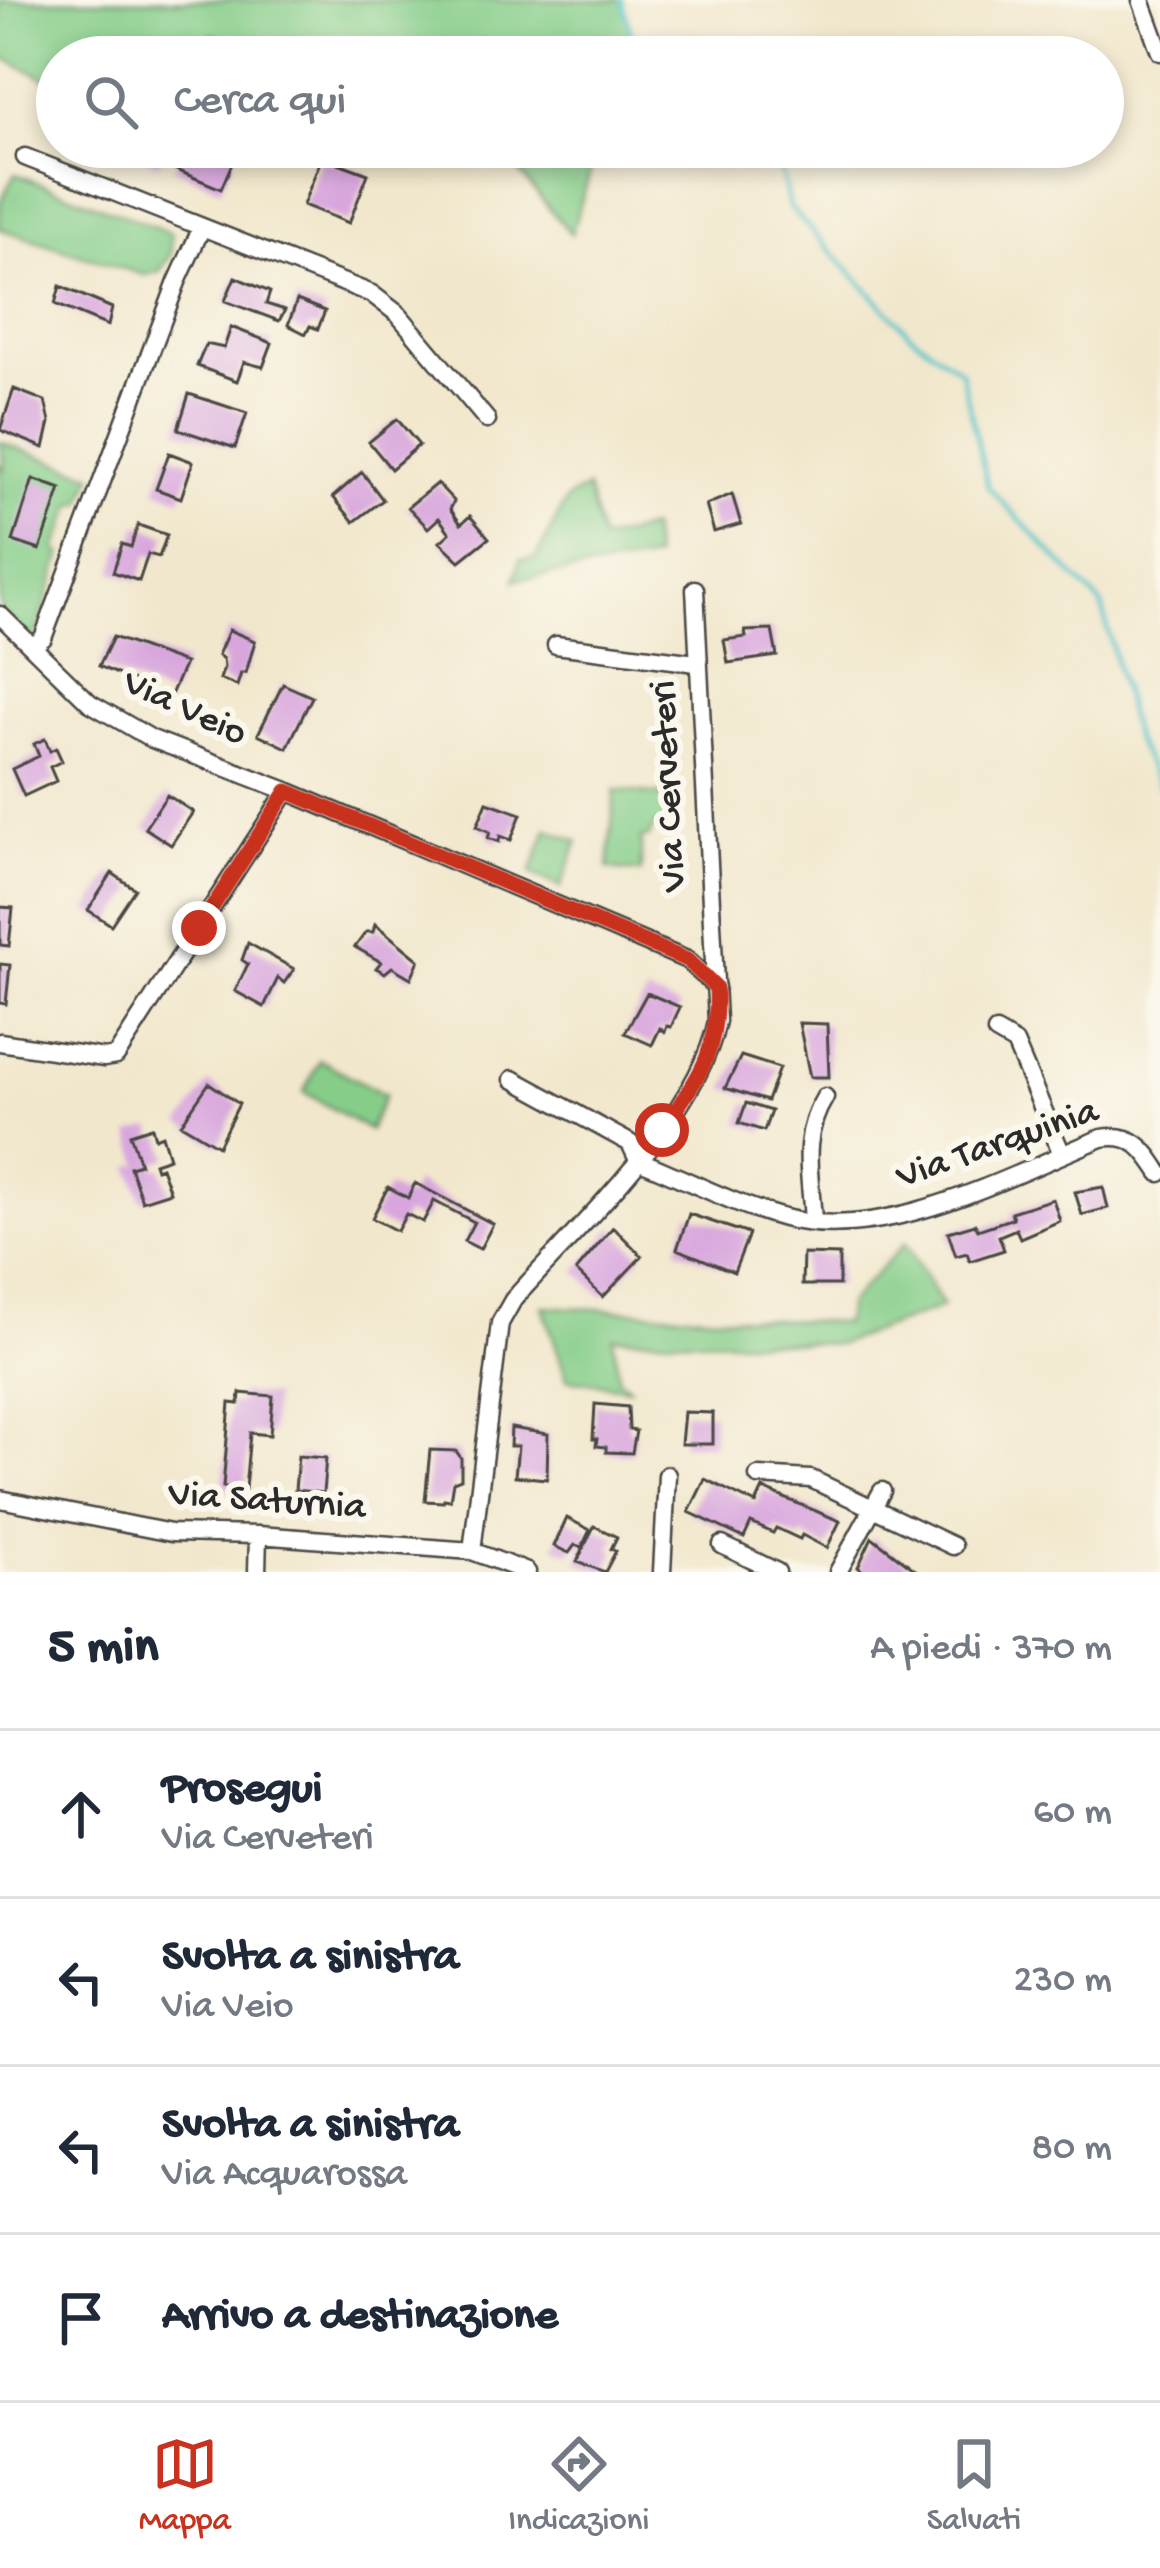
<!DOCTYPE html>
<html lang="it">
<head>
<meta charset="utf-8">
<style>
  body { margin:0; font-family:"Gochi Hand",sans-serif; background:#f6f6f7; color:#1f2937 }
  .stop { position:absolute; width:36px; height:36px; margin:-27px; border:9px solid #c8321e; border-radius:50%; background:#fff }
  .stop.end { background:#c8321e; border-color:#fff; box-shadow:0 3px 12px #0008 }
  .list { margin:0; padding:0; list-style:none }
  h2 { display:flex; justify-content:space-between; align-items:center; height:156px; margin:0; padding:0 48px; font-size:51px }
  h2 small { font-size:39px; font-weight:400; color:#747a83 }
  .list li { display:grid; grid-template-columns:78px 1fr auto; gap:36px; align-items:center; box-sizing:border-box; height:168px; padding:0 48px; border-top:3px solid #e0e1e3 }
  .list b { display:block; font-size:45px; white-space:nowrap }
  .list p { margin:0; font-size:39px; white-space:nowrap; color:#747a83 }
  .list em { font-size:39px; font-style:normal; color:#747a83 }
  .icon { flex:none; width:66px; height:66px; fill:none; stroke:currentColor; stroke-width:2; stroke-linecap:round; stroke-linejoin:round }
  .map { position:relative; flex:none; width:1160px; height:1572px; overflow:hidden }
  .search { position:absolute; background:#fff; box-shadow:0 6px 18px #0003; left:36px; right:36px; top:36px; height:132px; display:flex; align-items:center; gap:30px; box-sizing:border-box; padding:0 42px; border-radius:66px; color:#747a83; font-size:45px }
  .sheet { height:828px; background:#fff }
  nav { display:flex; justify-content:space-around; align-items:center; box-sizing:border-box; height:168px; border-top:3px solid #e0e1e3; background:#fff; font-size:33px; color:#747a83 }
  nav a { display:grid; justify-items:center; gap:6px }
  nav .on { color:#c8321e }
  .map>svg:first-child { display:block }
</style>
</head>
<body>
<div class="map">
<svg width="1160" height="1572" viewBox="0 0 1160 1572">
  <rect width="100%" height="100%" fill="#fbf7ec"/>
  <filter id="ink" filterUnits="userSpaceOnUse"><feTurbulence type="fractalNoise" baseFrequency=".00833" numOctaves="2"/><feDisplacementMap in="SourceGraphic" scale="24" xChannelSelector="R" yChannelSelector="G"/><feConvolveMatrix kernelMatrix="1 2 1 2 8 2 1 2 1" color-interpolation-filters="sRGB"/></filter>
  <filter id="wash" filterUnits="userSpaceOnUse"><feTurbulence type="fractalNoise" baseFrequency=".004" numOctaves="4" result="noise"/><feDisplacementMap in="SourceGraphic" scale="48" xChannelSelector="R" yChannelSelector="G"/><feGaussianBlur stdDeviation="2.7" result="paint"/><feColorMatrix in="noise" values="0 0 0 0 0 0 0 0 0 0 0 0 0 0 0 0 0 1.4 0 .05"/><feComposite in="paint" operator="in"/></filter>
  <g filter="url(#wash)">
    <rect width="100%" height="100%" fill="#f1e7cc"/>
    <path fill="#85cd89" stroke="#587c5a" stroke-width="3" d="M 0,0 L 622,0 L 633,37 L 626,57 L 273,57 L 212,34 L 197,57 L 57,57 L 57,84 L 0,56 Z
      M 498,147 L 598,147 L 571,234 Z
      M 15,174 L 171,233 L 171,255 L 159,272 L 144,275 L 0,229 L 0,202 Z
      M 0,442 L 93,475 L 82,503 L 74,503 L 56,549 L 62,554 L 34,640 L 0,610 L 0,465 L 4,468 Z
      M 587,488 L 601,541 L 650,528 L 654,559 L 515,580 L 520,559 L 536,558 L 567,499 Z
      M 615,790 L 677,797 L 673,829 L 654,827 L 649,837 L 641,839 L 641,872 L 608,869 Z
      M 547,829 L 578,841 L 561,887 L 531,873 Z
      M 320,1060 L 385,1095 L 369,1130 L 304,1092 Z
      M 905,1243 L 943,1307 L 839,1344 L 613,1337 L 619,1379 L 631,1388 L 567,1379 L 543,1306 L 844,1323 L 848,1303 Z"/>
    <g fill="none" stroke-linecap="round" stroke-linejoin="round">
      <path stroke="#55c3ca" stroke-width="4.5" d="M 622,0 L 633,37 L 670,57
        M 776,147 L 789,207 L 910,334 L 961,371 L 988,487 L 1102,605 L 1134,738 L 1160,788"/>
    </g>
    <g id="blocks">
      <path fill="#d8a6dd" d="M 117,147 L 165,147 L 159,164 Z
        M 185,147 L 239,147 L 221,189 L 174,169 Z
        M 322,157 L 368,174 L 349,223 L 303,205 Z
        M 235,277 L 270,292 L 266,304 L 285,310 L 279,321 L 225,301 Z
        M 60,286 L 112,308 L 108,326 L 55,304 Z
        M 297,300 L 325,311 L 318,329 L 310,326 L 306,334 L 288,325 Z
        M 231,327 L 272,343 L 263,367 L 244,362 L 237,381 L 197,366 L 206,344 L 224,348 Z
        M 14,389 L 45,401 L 50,422 L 44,448 L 0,430 Z
        M 189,394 L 247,413 L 235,448 L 178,429 Z
        M 397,419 L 419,445 L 391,469 L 369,442 Z
        M 169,453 L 193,462 L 181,498 L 156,489 Z
        M 362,472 L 383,500 L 354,522 L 333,497 Z
        M 33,479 L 61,489 L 40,550 L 13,541 Z
        M 437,483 L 454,501 L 450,509 L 461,524 L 470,516 L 489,538 L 460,561 L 440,542 L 450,533 L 439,518 L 428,528 L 408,507 Z
        M 732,494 L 741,524 L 714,532 L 706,505 Z
        M 138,525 L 167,535 L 159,557 L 148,554 L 139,581 L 113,572 L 122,544 L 131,547 Z
        M 229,630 L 255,641 L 246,673 L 241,673 L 237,686 L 220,679 L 224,667 L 223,659 L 218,655 Z
        M 772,630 L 777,656 L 728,663 L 724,640 L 746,637 L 745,631 Z
        M 113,637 L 185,663 L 170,697 L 99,666 Z
        M 283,684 L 312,697 L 287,748 L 258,734 Z
        M 45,739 L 50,751 L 56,748 L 62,761 L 50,767 L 56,781 L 24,796 L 12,769 L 39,756 L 34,744 Z
        M 167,795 L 193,812 L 171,845 L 145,828 Z
        M 487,802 L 521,814 L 511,840 L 500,836 L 499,842 L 488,838 L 490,832 L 477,826 Z
        M 112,873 L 135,889 L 111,925 L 88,910 Z
        M 0,907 L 13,908 L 9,946 L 0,945 Z
        M 375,924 L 419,960 L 411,978 L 392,967 L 385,973 L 376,968 L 381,962 L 355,947 L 366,932 L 373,932 Z
        M 248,943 L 294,969 L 284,983 L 278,978 L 264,1007 L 235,991 L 248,964 L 242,960 Z
        M 0,964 L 10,965 L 6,1004 L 0,1003 Z
        M 647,993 L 680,1007 L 671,1027 L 667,1026 L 665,1032 L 660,1028 L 652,1045 L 625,1033 Z
        M 799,1023 L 827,1024 L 829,1077 L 810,1077 Z
        M 741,1056 L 779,1068 L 767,1101 L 725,1088 Z
        M 209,1083 L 239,1104 L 218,1146 L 181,1124 Z
        M 746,1103 L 771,1111 L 764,1131 L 739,1123 Z
        M 152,1127 L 155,1138 L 162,1135 L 169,1158 L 154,1163 L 156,1169 L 161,1167 L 170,1192 L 142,1201 L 130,1167 L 140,1164 L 130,1134 Z
        M 415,1183 L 493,1224 L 480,1249 L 464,1241 L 474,1222 L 434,1201 L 423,1222 L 406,1214 L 397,1231 L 372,1218 L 388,1187 L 408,1198 Z
        M 1103,1187 L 1108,1208 L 1082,1215 L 1075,1192 Z
        M 1053,1199 L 1060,1221 L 1020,1238 L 1016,1229 L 999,1236 L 1004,1250 L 970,1261 L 967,1253 L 956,1256 L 948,1232 L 975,1224 L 978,1230 L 1013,1218 L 1011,1212 Z
        M 689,1214 L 749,1234 L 734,1272 L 677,1249 Z
        M 613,1227 L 642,1256 L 603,1297 L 576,1271 Z
        M 803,1254 L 839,1255 L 839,1285 L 802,1285 Z
        M 240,1393 L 273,1396 L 270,1435 L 250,1433 L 245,1489 L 223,1487 L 230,1403 L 239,1404 Z
        M 595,1404 L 628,1407 L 629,1430 L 636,1431 L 632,1453 L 606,1452 L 606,1447 L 596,1446 L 597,1439 L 593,1439 Z
        M 684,1412 L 713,1413 L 713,1444 L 681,1444 Z
        M 511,1428 L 548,1434 L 547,1479 L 515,1476 L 518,1446 L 510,1446 Z
        M 430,1450 L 456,1451 L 461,1458 L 461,1479 L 453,1482 L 450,1500 L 444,1499 L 443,1502 L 425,1501 Z
        M 298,1456 L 326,1458 L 323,1493 L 295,1490 Z
        M 705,1479 L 756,1504 L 763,1489 L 840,1521 L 827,1548 L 802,1535 L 800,1539 L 776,1528 L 773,1533 L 751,1523 L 744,1538 L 689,1512 Z
        M 567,1518 L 590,1530 L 582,1547 L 575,1545 L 569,1553 L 554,1546 Z
        M 594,1526 L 617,1537 L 611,1549 L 616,1551 L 605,1572 L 577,1562 Z
        M 872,1537 L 918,1572 L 864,1572 L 858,1567 Z"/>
    </g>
  </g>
  <g filter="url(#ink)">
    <use href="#blocks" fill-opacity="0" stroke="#494743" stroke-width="3"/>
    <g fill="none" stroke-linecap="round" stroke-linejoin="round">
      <defs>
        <path id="minor" d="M 1141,0 L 1160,52
          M 25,157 L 372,294 L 398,314 L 487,420
          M 0,615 L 90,703 L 152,739 L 287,791 L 687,960 L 716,987
          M 34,645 L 43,638 L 177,282 L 202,227
          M 556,645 L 696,663
          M 996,1032 L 1015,1043 L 1062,1154
          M 0,1042 L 104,1058 L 116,1056 L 287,791
          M 513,1079 L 630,1143 L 638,1160 C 685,1179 735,1205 784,1218 C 887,1244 1007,1176 1102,1138 C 1133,1133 1144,1148 1160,1173
          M 813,1222 C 811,1176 799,1139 825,1097
          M 758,1476 L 811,1479 L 953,1546
          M 0,1499 L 171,1533 L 258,1535 L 472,1551 L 527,1572
          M 722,1545 L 777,1572
          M 472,1551 L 500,1323 L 513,1300 C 578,1226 698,1117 717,1021 L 695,589
          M 257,1572 L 258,1535
          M 662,1572 L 667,1475
          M 838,1572 L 882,1491"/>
      </defs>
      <use href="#minor" stroke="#494743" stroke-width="21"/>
      <use href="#minor" stroke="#fff" stroke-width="16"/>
    </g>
  </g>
  <g fill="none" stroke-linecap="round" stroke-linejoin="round" filter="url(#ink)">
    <path stroke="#c8321e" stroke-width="15" d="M 199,928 L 287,791 L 687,960 L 716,988 C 719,1055 698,1077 662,1130"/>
  </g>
  <g text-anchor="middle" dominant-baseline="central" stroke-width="12" stroke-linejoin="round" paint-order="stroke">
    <g font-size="39" fill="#2b2b2b" stroke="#fbf7ec">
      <text transform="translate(184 710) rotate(25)">Via Veio</text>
      <text transform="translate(671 786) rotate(-93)">Via Cerveteri</text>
      <text transform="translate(998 1146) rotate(-19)">Via Tarquinia</text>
      <text transform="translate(267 1503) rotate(4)">Via Saturnia</text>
    </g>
  </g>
</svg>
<div class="stop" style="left:662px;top:1130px"></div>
<div class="stop end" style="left:199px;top:928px"></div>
<div class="search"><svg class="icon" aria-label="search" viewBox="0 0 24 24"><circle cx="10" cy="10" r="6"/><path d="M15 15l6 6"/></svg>Cerca qui</div>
</div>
<section class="sheet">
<h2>5 min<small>A piedi · 370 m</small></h2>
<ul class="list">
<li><svg class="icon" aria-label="ahead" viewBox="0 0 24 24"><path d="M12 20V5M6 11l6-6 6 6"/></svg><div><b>Prosegui</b><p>Via Cerveteri</p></div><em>60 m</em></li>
<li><svg class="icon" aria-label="left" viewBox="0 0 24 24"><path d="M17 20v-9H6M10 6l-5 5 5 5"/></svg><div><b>Svolta a sinistra</b><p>Via Veio</p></div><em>230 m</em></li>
<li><svg class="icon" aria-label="left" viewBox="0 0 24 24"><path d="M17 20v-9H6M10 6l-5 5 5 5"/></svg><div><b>Svolta a sinistra</b><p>Via Acquarossa</p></div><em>80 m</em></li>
<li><svg class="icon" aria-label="arrive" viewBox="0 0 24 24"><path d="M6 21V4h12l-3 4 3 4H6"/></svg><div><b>Arrivo a destinazione</b></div></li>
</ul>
</section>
<nav>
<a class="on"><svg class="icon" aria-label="map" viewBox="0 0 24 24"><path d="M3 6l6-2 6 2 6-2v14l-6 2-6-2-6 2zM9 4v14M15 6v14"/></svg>Mappa</a>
<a><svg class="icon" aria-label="directions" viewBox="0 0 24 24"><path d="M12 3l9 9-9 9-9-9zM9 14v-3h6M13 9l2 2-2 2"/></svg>Indicazioni</a>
<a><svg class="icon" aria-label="saved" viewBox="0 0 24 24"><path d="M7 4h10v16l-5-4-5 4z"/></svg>Salvati</a>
</nav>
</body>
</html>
